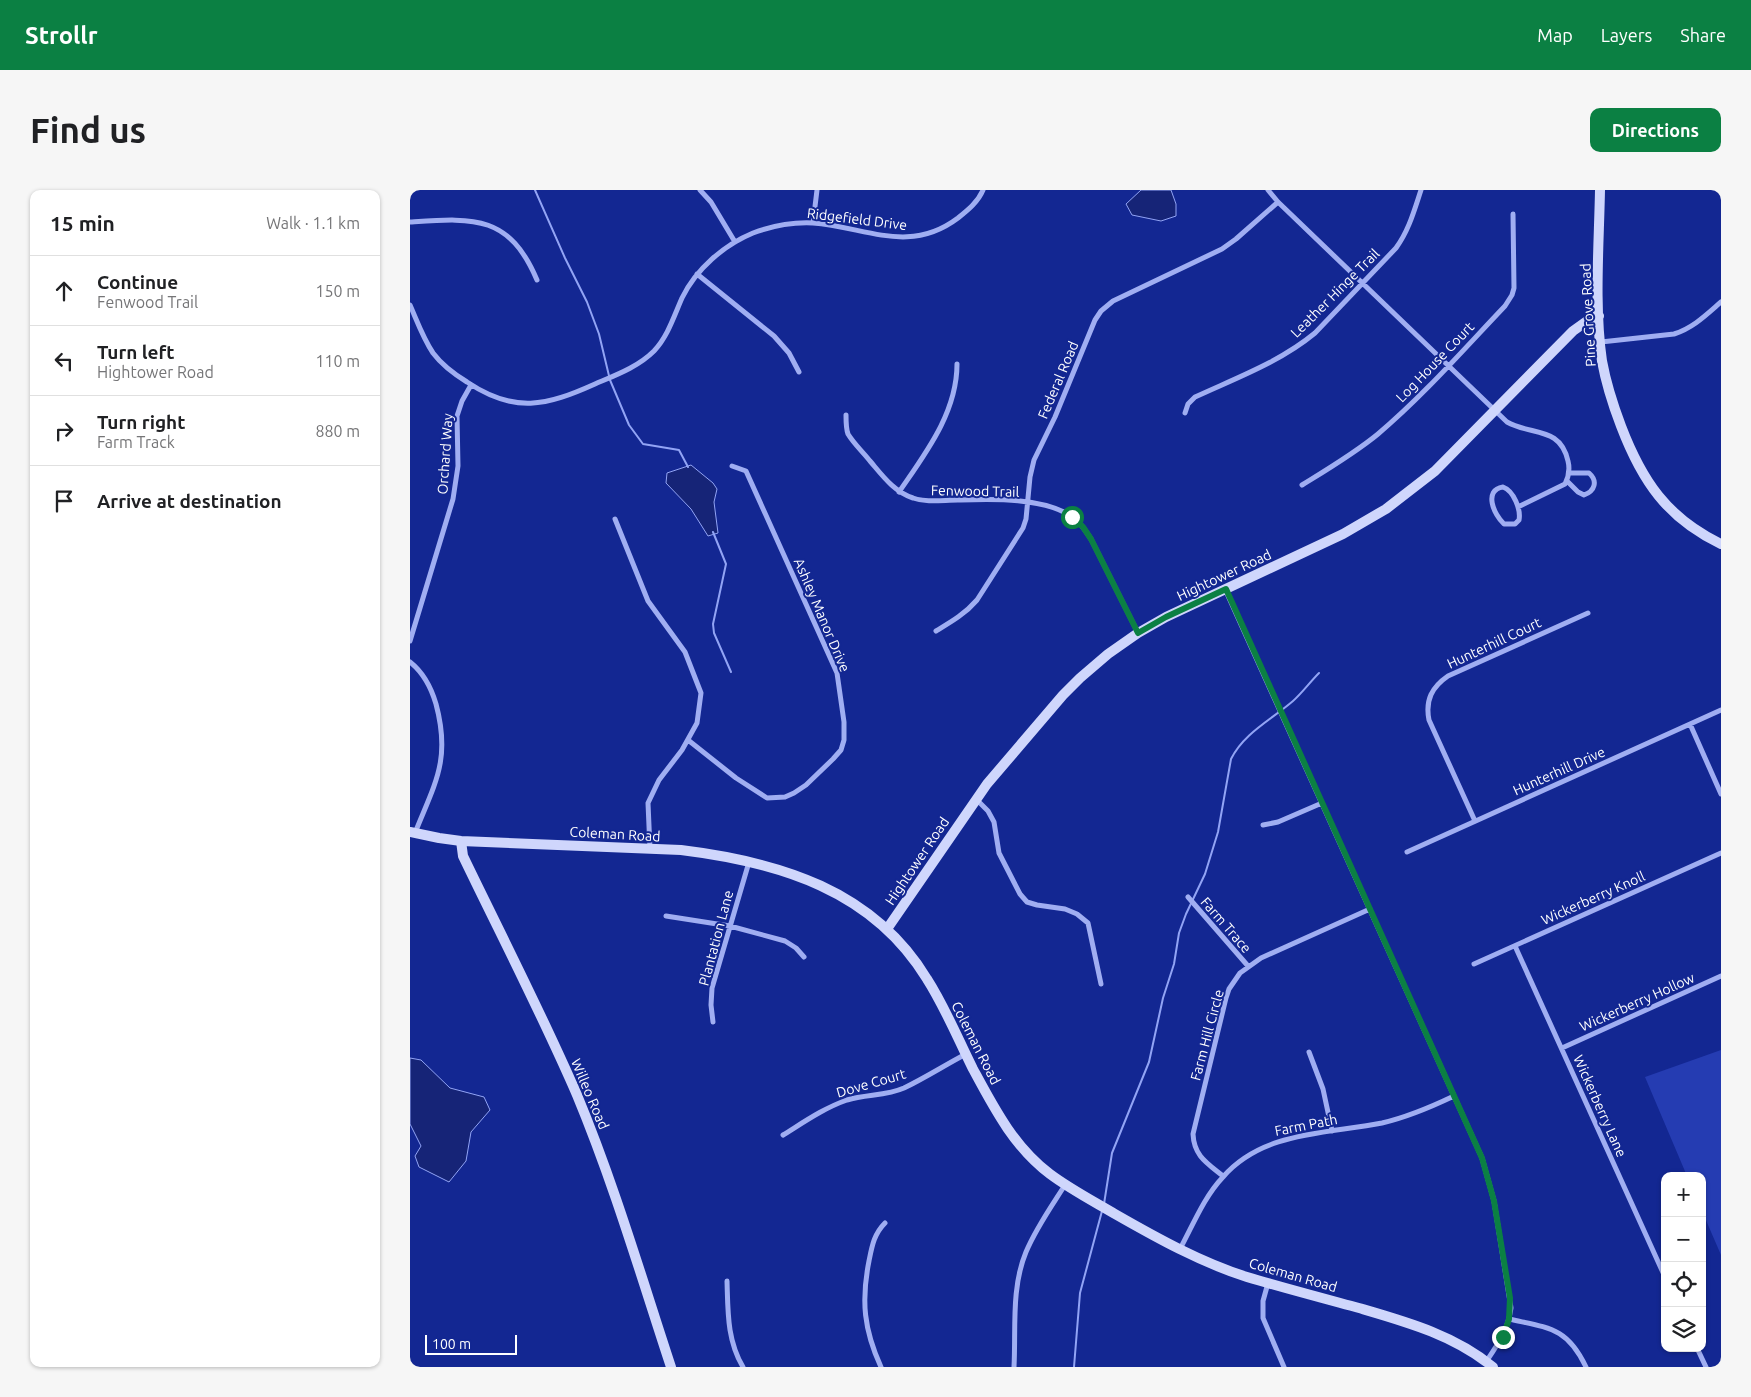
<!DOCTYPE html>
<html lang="en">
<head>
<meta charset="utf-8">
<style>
  body { margin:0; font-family:Ubuntu,sans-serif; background:#f6f6f6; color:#202124 }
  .controls { position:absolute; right:15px; bottom:15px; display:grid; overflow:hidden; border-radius:10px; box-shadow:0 1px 4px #0004 }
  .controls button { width:45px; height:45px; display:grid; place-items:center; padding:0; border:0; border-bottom:1px solid #e0e0e0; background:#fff; color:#202124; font:25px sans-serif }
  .scale { position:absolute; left:15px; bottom:12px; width:92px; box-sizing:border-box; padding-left:5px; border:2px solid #fff; border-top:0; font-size:14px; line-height:18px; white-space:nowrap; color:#fff; -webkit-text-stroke:4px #132792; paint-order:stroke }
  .stop { position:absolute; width:15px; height:15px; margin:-11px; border:4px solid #0b8043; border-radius:50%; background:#fff }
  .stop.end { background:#0b8043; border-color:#fff; box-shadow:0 1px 5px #0008 }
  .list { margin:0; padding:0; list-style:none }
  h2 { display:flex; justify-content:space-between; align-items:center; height:65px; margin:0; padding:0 20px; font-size:21px }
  h2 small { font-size:16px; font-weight:400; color:#757577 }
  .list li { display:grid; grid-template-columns:32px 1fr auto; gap:15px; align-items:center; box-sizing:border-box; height:70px; padding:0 20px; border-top:1px solid #e0e0e0 }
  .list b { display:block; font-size:19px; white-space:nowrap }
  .list p { margin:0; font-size:16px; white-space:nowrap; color:#757577 }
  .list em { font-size:16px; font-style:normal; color:#757577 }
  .icon { flex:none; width:28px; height:28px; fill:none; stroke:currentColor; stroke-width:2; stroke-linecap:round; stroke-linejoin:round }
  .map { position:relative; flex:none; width:1311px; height:1177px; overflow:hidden; border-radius:10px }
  header { display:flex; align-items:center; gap:30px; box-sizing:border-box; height:70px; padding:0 25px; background:#0b8043; color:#fff }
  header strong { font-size:24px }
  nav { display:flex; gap:28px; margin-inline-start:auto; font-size:18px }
  .intro { display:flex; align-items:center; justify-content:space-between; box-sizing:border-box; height:120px; padding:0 30px }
  h1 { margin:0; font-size:35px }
  .button { padding:12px 22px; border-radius:10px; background:#0b8043; color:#fff; font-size:18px; font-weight:700 }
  main { display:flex; gap:30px; padding:0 30px }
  aside { flex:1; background:#fff; border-radius:10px; box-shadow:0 1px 4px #0004 }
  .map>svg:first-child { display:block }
</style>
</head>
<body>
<header>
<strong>Strollr</strong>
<nav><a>Map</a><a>Layers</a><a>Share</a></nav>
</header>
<div class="intro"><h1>Find us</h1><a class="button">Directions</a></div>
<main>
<aside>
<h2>15 min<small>Walk · 1.1 km</small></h2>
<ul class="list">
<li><svg class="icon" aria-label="ahead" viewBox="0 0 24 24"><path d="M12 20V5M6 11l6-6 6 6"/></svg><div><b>Continue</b><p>Fenwood Trail</p></div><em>150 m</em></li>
<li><svg class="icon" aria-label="left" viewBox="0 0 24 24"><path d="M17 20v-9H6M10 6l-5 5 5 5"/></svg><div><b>Turn left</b><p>Hightower Road</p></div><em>110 m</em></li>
<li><svg class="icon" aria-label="right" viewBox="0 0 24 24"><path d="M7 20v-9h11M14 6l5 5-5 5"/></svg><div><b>Turn right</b><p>Farm Track</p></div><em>880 m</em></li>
<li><svg class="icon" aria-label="arrive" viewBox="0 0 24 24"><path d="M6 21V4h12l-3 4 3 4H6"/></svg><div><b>Arrive at destination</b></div></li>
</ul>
</aside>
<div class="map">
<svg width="1311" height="1177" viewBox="0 0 1311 1177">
  <rect width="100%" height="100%" fill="#132792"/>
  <path fill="#253cb2" d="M 1311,860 L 1311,1065 L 1292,1021 L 1292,986 L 1277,986 L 1235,887 Z"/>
  <path fill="#162477" stroke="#92a4f5" d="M 731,0 L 761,0 L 766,14 L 766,26 L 751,31 L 722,25 L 716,14 Z
    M 281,275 L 303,293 L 307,299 L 304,312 L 308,343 L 298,346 L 281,319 L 256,293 L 257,283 Z
    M 0,868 L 11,870 L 40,898 L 74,907 L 80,920 L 61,942 L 56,971 L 39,992 L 9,977 L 5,966 L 11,956 L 0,934 Z"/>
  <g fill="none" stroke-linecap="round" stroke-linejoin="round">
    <path stroke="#92a4f5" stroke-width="2" d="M 125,0 L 155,68 L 177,112 L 189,144 L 200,190 L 219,235 L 233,254 L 269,260 L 278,277
      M 303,342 L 316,374 L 303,434 L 304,443 L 321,482
      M 694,1014 L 702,963 L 739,872 L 753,808 L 764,774 L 769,743 L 776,724 L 795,684 L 808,642 L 821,569 C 834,543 861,530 883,511 C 892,503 900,492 909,483
      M 664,1177 L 670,1103 L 692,1021"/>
    <path stroke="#a0aef2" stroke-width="5" d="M 290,0 L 301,12 L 325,52
      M 858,0 L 868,12 L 1097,232 C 1122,246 1150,236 1158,271 C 1160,279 1159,286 1155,294 L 1108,317
      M 0,32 C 63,28 99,24 127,90
      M 403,33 L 407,0
      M 287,84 L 364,146 L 379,163 L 389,182
      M 0,115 C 7,131 13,148 23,163 C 32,175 44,184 57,192 C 105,224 136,216 185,194 C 206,185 228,177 244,161 C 258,146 264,126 272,108 C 286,79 314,55 343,43 C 362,36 383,32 403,33 C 456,37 499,65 548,28 C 558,20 568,12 573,0
      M 1191,152 L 1264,144 C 1283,138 1296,125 1311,112
      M 775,223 L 778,214 L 785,207 C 826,188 870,172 905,143 L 986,58 C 999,40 1004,21 1011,0
      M 436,225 C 436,231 436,239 438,244 C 444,254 453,262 460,271 C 472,285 484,302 503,308 C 517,313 533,310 548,310 C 582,309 632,307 661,326 C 670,332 675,340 681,349 L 728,443
      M 1157,291 L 1168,302 L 1174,305 C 1185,301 1188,291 1179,283 L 1159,283
      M 892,295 C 918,279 945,263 968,244 C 1014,205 1054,159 1095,116 L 1102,105 L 1104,98 L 1103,24
      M 1093,297 C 1104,301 1111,320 1109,330 L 1105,334 L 1094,334 C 1084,325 1073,300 1093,297 Z
      M 489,302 C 515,264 547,223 547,174
      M 205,329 L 238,411 L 275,462 L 291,503 L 287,533 L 272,560 L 249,590 L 238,613 L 240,659
      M 815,399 L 1072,968 L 1084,1011 L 1101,1118 C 1098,1140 1088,1154 1076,1172
      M 526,441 C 541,432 555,424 567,410 L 613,338 L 616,329 L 620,287 L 624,270 L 645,227 L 685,130 L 691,121 L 703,111 L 812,59 L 826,49 L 868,12
      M 0,451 L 43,309 L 48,276 L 47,226 L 52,211 L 61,195
      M 0,472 C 14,483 21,497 26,514 C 41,570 25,593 5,643
      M 1280,534 L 1311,604
      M 278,550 L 326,588 L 357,608 L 375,607 L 384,603 L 396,595 L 423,569 L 431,560 L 434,550 L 434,532 L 427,483 L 336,281 L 322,276
      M 566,609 L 578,621 L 584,632 L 589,663 L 610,704 L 617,712 L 627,715 L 655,719 L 667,724 L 678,733 L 691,794
      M 1065,631 L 1019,530 C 1015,510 1022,497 1038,486 L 1178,423
      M 853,635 L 868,632 L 912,613
      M 997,662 L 1311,520
      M 778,707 L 838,776
      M 256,726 L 320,736 L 375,751 L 386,758 L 394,767
      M 1105,756 L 1255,1087
      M 1064,774 L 1311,663
      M 303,832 L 301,815 L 302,798 L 339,672
      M 1152,858 L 1311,786
      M 899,862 L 913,899 L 922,941
      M 373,945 C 394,932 414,918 437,910 C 456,904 476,906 494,898 C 515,888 535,875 556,864
      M 813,986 C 797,973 784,966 783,944 L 816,808 L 819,799 L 830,783 L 851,768 L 960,719
      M 770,1059 C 783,1035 794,1007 813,987 C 853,941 917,944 972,933 C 998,927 1021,917 1044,906
      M 317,1091 C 318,1122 317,1150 333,1177
      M 858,1093 L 853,1111 L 853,1128 L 874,1177
      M 1099,1129 C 1139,1138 1157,1137 1176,1177
      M 1287,1158 L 1296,1177
      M 471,1177 C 454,1140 451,1111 459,1071 C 462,1056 464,1044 475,1033
      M 604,1177 C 606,1139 601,1098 616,1062 C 626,1038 641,1017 655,995"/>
    <path stroke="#cfd6fc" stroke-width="10" d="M 1190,0 C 1189,55 1184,116 1192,171 C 1196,193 1203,215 1211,236 C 1232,291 1257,328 1311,354
      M 0,642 L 29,648 L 51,651 L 271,660 C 369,672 463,700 517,789 C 535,817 548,849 563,879 C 584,918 604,957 640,984 C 660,999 683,1011 705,1024 C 747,1048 790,1072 837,1087 C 874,1098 912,1108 949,1118 C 997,1132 1044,1145 1083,1177
      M 51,651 L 53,666 C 91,745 132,824 167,905 C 204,994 231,1086 261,1177
      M 477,739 L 577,594 L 653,505 L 670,488 L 698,464 L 728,443 L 756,427 L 933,344 L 976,319 L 1025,281 L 1163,141 L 1177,131 L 1189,126"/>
  </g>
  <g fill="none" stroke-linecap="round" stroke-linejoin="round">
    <path stroke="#0b8043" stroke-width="6" d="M 662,327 L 673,337 L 681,349 L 728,443 L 756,427 L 816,399 L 1072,968 L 1084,1011 L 1100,1108 L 1099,1129 L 1093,1147"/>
  </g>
  <g text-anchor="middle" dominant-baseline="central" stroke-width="4" stroke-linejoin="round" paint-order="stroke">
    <g font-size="14" fill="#fff" stroke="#132792">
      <text transform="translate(447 29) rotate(7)">Ridgefield Drive</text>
      <text transform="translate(925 103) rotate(-45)">Leather Hinge Trail</text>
      <text transform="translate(1178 125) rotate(-93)">Pine Grove Road</text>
      <text transform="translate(1025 172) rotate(-46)">Log House Court</text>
      <text transform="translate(648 190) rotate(-67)">Federal Road</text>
      <text transform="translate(35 264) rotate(-86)">Orchard Way</text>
      <text transform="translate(565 301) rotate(1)">Fenwood Trail</text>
      <text transform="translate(814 385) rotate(-25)">Hightower Road</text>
      <text transform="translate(412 425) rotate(67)">Ashley Manor Drive</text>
      <text transform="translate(1084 453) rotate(-25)">Hunterhill Court</text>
      <text transform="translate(1149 581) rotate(-24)">Hunterhill Drive</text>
      <text transform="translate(205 644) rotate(3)">Coleman Road</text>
      <text transform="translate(507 671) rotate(-56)">Hightower Road</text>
      <text transform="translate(1183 708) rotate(-24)">Wickerberry Knoll</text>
      <text transform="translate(816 735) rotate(49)">Farm Trace</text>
      <text transform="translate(306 748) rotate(-75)">Plantation Lane</text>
      <text transform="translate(1227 812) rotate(-24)">Wickerberry Hollow</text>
      <text transform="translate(797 845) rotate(-75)">Farm Hill Circle</text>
      <text transform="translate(566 853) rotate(63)">Coleman Road</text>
      <text transform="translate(461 893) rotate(-16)">Dove Court</text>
      <text transform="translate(180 904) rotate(67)">Willeo Road</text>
      <text transform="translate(1190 916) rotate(66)">Wickerberry Lane</text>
      <text transform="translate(896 935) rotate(-11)">Farm Path</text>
      <text transform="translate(883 1085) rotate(16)">Coleman Road</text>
    </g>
  </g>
</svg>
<div class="controls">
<button>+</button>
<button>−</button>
<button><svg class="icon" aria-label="locate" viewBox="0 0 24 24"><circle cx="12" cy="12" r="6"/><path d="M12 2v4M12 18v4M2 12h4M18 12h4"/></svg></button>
<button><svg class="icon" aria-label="layers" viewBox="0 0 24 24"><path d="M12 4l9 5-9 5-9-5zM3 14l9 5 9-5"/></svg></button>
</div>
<div class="scale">100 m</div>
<div class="stop" style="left:662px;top:327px"></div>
<div class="stop end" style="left:1093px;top:1147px"></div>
</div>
</main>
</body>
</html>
